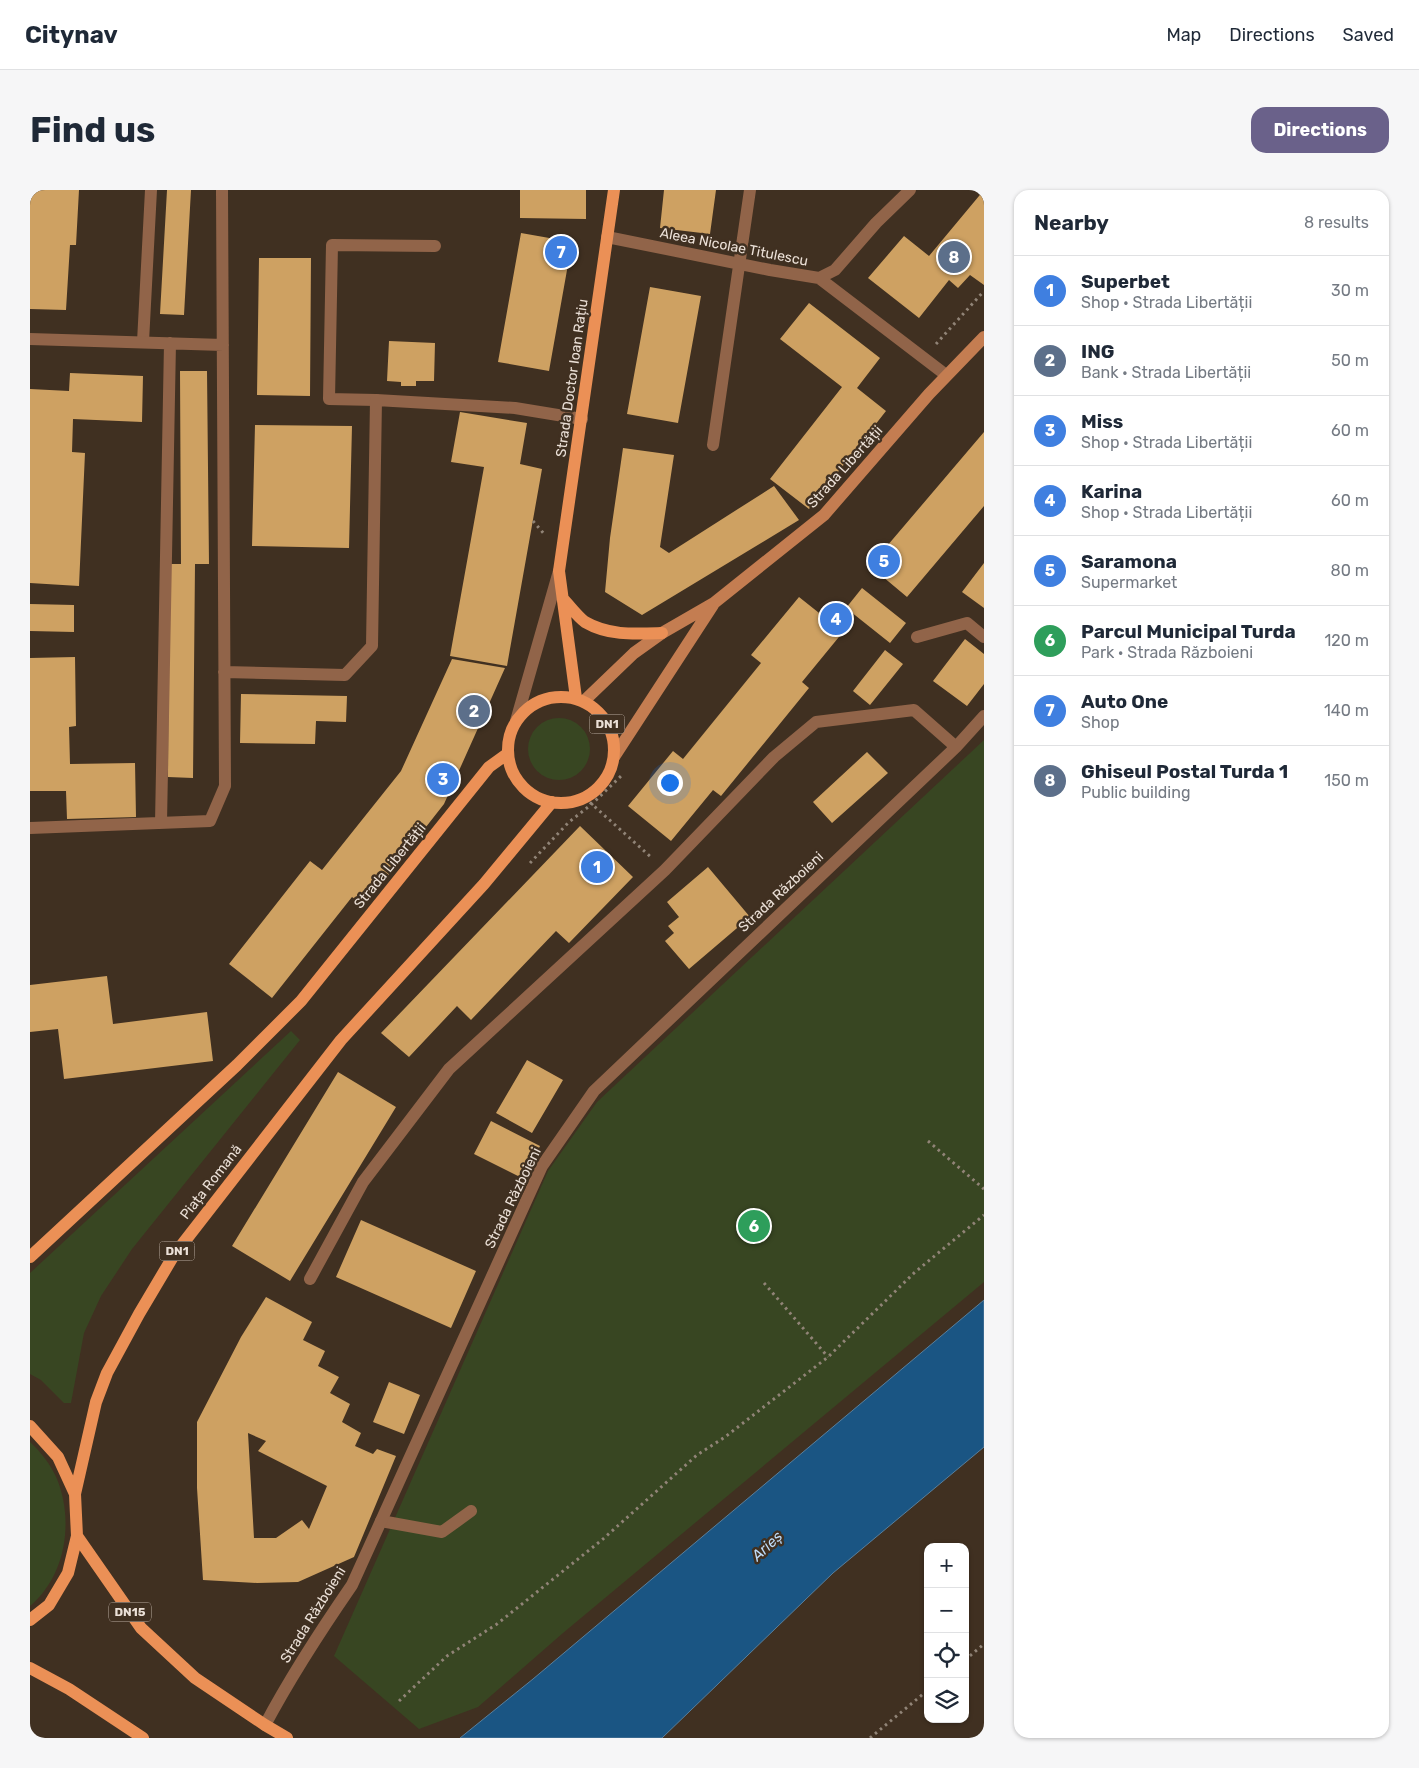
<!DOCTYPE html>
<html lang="en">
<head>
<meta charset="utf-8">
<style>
  body { margin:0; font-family:Rubik,sans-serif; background:#f6f6f7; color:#1f2937 }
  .controls { position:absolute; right:15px; bottom:15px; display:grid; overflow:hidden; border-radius:10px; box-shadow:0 1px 4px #0004 }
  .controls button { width:45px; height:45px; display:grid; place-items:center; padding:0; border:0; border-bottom:1px solid #e0e1e3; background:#fff; color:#1f2937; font:25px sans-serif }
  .you { position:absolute; left:639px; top:592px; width:18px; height:18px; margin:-12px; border:4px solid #fff; border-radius:50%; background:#1a73e8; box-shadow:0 0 0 8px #1a73e833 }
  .badge { display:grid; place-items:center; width:32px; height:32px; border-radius:50%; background:#6a618a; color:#fff; font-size:16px; font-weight:700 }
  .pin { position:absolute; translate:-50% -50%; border:2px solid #fff; box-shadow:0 1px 5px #0006 }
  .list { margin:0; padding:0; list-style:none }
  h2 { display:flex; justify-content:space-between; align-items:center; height:65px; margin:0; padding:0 20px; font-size:21px }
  h2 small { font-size:16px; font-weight:400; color:#747a83 }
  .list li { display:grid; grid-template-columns:32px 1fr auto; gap:15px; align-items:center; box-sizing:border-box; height:70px; padding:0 20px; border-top:1px solid #e0e1e3 }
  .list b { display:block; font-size:19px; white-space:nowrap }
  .list p { margin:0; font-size:16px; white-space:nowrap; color:#747a83 }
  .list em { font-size:16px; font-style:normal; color:#747a83 }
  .icon { flex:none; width:28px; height:28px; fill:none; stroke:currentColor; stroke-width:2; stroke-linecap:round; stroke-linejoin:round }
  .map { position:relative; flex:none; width:954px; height:1548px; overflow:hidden; border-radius:15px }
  header { display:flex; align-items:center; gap:30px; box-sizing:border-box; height:70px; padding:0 25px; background:#fff; border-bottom:1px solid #e0e1e3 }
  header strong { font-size:24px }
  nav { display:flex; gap:28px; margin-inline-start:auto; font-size:18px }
  .intro { display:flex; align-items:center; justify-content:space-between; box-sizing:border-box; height:120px; padding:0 30px }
  h1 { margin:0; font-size:35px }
  .button { padding:12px 22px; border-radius:15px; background:#6a618a; color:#fff; font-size:18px; font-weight:700 }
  main { display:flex; gap:30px; padding:0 30px }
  aside { flex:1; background:#fff; border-radius:15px; box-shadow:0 1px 4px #0004 }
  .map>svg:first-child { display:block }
</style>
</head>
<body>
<header>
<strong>Citynav</strong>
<nav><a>Map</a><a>Directions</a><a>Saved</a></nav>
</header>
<div class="intro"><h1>Find us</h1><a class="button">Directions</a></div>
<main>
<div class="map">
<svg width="954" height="1548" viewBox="0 0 954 1548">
  <rect width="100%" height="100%" fill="#403021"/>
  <path fill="#384622" d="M498 559a31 31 0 1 1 62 0a31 31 0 1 1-62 0Z
    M 954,550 L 954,1092 L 533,1443 L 448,1517 L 389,1539 L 304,1466 L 518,981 L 567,912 Z
    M 261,841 L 270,850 L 102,1059 L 71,1106 L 54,1143 L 41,1213 L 34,1213 L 11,1190 L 0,1184 L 0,1083 Z
    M 0,1252 C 11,1262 21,1275 27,1289 C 44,1331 36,1386 0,1416 Z"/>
  <path fill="#1a5583" stroke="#597f9c" d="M 954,1110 L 954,1257 L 803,1383 L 632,1548 L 430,1548 L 503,1489 Z"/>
  <path fill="#cea162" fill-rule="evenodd" d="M 0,0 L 49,0 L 46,55 L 40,55 L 36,120 L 0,119 Z
    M 137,0 L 161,0 L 154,125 L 130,124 Z
    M 490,0 L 556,0 L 556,29 L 490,28 Z
    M 634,0 L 686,0 L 680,44 L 630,38 Z
    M 954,0 L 954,95 L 940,85 L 928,98 L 919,90 L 889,128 L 838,88 L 874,46 L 899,66 Z
    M 491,43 L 542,52 L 519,181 L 468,172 Z
    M 229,68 L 281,68 L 280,206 L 227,205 Z
    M 620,97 L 671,106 L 648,233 L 597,224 Z
    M 779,113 L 850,168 L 827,198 L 856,221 L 779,319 L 740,289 L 812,197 L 750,149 Z
    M 359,151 L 405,153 L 404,191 L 386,191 L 386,196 L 371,196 L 371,192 L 357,191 Z
    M 150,181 L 177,181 L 179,374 L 165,374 L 163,588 L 138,587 L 139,374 L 151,374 Z
    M 40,183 L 113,186 L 112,232 L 43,229 L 42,262 L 55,263 L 49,396 L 0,393 L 0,199 L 39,201 Z
    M 430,222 L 497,233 L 490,274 L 512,279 L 477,476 L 420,466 L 454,277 L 421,272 Z
    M 225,235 L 322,236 L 319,358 L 222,356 Z
    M 954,242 L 954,316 L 877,407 L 840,376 Z
    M 593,258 L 644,265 L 630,357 L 639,363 L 744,296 L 769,330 L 612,425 L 575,402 L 580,348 Z
    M 954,373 L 954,418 L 932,402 Z
    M 832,398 L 876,433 L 860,453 L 816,418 Z
    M 769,407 L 813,442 L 772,492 L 779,498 L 691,606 L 683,600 L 641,651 L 598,616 L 643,561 L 653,569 L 731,473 L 721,465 Z
    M 0,414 L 44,415 L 44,442 L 0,441 Z
    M 935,449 L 954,464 L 954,494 L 937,516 L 903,491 Z
    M 855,460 L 873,474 L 840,515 L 823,501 Z
    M 45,467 L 46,536 L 39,537 L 40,574 L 105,573 L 106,627 L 37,629 L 36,601 L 0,601 L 0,468 Z
    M 422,469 L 475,478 L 414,614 L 334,716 L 322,707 L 242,808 L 199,774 L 280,671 L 292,680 L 371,581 Z
    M 211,504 L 317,506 L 316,532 L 286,531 L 285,554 L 210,553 Z
    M 837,562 L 858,583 L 802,633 L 783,612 Z
    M 550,636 L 603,687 L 539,753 L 526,741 L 441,830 L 427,816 L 379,867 L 351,843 Z
    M 678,677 L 720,727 L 659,779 L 635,751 L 644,743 L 638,736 L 649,727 L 637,712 Z
    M 77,786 L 83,834 L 177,822 L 183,871 L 34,889 L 28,839 L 0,842 L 0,795 Z
    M 497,870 L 533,890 L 502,943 L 466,923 Z
    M 308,882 L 366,917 L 260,1091 L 202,1056 Z
    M 461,931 L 510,956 L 494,989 L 444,964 Z
    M 331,1030 L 446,1081 L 421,1138 L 306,1087 Z
    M 236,1107 L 282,1132 L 273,1150 L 295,1161 L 288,1176 L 309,1187 L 300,1203 L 320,1214 L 312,1232 L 331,1243 L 325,1256 L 343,1264 L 347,1259 L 366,1266 L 324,1367 L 268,1392 L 227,1393 L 173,1390 L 167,1298 L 167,1232 L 211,1147 ZM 218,1243 L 236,1251 L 228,1261 L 297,1296 L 279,1339 L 272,1330 L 246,1348 L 224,1348 Z
    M 359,1192 L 390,1205 L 374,1244 L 343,1232 Z"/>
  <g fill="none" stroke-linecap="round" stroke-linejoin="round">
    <path stroke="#918477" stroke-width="3" stroke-dasharray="2.5 4" stroke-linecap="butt" d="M 906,154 L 954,101
      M 503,331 L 515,345
      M 555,608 L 622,668
      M 500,673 L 539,632 L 562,614 L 591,586
      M 898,951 L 954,999
      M 734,1093 L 798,1167
      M 935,1470 L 954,1454
      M 369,1511 L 417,1466 L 467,1434 L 573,1349 L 667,1265 L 695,1247 L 798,1167 L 884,1083 L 954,1025
      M 840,1548 L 898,1500"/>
    <path stroke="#916449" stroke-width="12" d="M 113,152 L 121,0
      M 346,210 L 299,209 L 302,55 L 405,56
      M 486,531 L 529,381
      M 351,1331 L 412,1342 L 441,1321"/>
    <path stroke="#916449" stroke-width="12" d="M 577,47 L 740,80 L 789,88 L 805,80 L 846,33 L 880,0
      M 789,88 L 916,185
      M 0,149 L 193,155
      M 683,255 L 720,0
      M 887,447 L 937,433 L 954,447
      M 194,482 L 315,485 L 342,456 L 346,210 L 485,218 L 552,229
      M 131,633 L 140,153
      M 0,638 L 180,631 L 195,596 L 192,0
      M 280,1089 L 333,992 L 419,879 L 635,680 L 744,567 L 786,532 L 884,520 L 926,557
      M 235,1535 C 261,1486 291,1440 322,1395 L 512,976 L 564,901 L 926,557 L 954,526"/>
    <path stroke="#c47d51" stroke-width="12" d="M 554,511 L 604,463 L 632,443 L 684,413 L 794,325 L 899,204 L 954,147
      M 584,567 L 683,415"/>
    <path stroke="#eb9056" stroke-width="12" d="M 533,409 C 540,416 547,426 555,432 C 579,446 605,444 632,443
      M478 560a53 53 0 1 1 106 0a53 53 0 1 1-106 0Z
      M 546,508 L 529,381 L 584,0
      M 0,1067 L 207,875 L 271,811 L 459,577 L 477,564
      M 0,1236 L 28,1267 L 45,1304
      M 47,1346 L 111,1438 L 165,1488 L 235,1535 L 257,1548
      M 0,1430 L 19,1415 L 38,1383 L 47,1346 L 45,1304 L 66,1212 L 77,1183 L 109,1124 L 144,1065 L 311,850 L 454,694 L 522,612
      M 0,1478 L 39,1499 L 113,1548"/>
  </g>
  <g text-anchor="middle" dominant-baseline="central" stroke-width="5" stroke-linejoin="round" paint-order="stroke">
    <g fill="#403021" stroke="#b8aba0" stroke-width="1">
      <rect x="559.5" y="524.5" width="35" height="19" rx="4"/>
      <rect x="129.5" y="1051.5" width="35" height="19" rx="4"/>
      <rect x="79" y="1412.5" width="42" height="19" rx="4"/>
    </g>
    <g font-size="12" font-weight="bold" fill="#ebe0d7">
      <text x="577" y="534">DN1</text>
      <text x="147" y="1061">DN1</text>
      <text x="100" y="1422">DN15</text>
    </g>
    <g font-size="14" fill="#ebe0d7" stroke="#403021">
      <text transform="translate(704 57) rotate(11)">Aleea Nicolae Titulescu</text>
      <text transform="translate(542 188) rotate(-82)">Strada Doctor Ioan Rațiu</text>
      <text transform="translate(815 277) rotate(-48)">Strada Libertății</text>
      <text transform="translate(360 676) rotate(-51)">Strada Libertății</text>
      <text transform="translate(751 702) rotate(-43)">Strada Războieni</text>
      <text transform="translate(181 992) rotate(-52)">Piața Romană</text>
      <text transform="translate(483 1008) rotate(-64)">Strada Războieni</text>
      <text transform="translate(283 1425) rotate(-58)">Strada Războieni</text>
    </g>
    <g font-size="15" font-style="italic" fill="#bfddfa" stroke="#403021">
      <text transform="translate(737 1356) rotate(-43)">Arieș</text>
    </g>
  </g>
</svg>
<div class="controls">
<button>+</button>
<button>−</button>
<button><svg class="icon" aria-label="locate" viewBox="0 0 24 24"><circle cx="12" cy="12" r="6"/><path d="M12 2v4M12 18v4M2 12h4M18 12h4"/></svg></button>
<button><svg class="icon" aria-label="layers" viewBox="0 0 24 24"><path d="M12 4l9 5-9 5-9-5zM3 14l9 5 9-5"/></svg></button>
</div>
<div class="you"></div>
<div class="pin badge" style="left:567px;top:677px;background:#3f7fe0">1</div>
<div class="pin badge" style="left:444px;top:521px;background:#5c6f8a">2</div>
<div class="pin badge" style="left:413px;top:589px;background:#3f7fe0">3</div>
<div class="pin badge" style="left:806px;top:429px;background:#3f7fe0">4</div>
<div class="pin badge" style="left:854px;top:371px;background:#3f7fe0">5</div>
<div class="pin badge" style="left:724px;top:1036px;background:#2e9e5b">6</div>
<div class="pin badge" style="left:531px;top:62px;background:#3f7fe0">7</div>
<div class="pin badge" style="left:924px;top:67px;background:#5c6f8a">8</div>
</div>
<aside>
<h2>Nearby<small>8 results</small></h2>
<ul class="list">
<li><span class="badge" style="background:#3f7fe0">1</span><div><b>Superbet</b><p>Shop · Strada Libertății</p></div><em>30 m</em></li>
<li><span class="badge" style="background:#5c6f8a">2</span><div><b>ING</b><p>Bank · Strada Libertății</p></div><em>50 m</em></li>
<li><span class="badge" style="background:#3f7fe0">3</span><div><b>Miss</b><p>Shop · Strada Libertății</p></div><em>60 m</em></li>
<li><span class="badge" style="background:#3f7fe0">4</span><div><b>Karina</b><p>Shop · Strada Libertății</p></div><em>60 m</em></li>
<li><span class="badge" style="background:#3f7fe0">5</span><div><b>Saramona</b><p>Supermarket</p></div><em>80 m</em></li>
<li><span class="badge" style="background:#2e9e5b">6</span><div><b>Parcul Municipal Turda</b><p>Park · Strada Războieni</p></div><em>120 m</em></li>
<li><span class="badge" style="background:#3f7fe0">7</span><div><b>Auto One</b><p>Shop</p></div><em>140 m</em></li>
<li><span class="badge" style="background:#5c6f8a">8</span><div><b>Ghiseul Postal Turda 1</b><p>Public building</p></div><em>150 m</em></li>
</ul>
</aside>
</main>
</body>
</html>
